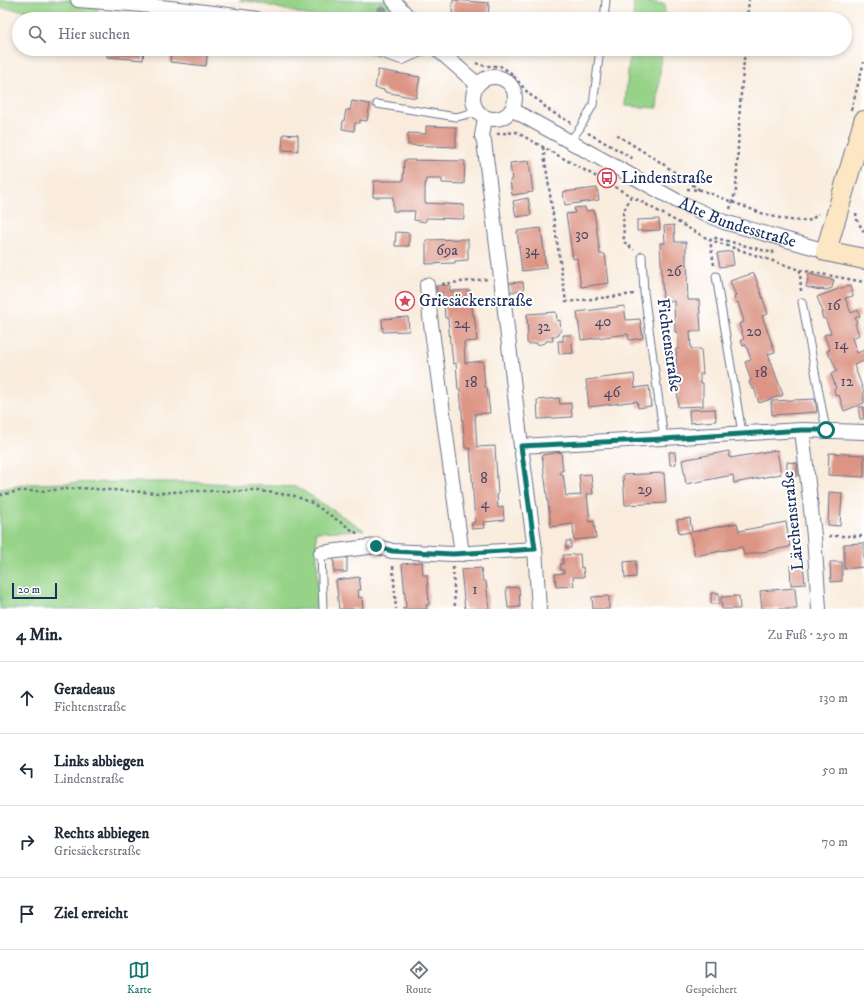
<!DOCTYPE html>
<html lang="de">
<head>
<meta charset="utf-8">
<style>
  body { margin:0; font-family:"IM FELL DW Pica",serif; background:#f2f2f3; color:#1f2937 }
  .scale { position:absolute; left:12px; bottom:10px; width:45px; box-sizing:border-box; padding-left:4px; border:2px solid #1b2f5e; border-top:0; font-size:11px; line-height:14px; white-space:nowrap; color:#1b2f5e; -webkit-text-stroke:3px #fff; paint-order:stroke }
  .stop { position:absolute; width:12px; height:12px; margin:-9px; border:3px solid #0f766e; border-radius:50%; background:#fff }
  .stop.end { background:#0f766e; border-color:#fff; box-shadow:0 1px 4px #0008 }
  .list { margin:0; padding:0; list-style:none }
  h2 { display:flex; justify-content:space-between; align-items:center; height:52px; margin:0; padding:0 16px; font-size:17px }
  h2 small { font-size:13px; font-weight:400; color:#747a83 }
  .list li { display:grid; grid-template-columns:26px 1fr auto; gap:12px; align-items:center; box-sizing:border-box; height:72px; padding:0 16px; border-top:1px solid #e0e1e3 }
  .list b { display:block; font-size:15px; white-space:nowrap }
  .list p { margin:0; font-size:13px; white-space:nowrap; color:#747a83 }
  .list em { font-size:13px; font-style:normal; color:#747a83 }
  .icon { flex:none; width:22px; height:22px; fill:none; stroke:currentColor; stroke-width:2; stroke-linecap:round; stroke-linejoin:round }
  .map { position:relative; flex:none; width:864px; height:609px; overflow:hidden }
  .search { position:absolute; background:#fff; box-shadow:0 2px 6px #0003; left:12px; right:12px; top:12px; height:44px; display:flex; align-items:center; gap:10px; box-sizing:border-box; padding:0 14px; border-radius:22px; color:#747a83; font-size:15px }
  .sheet { height:340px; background:#fff }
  nav { display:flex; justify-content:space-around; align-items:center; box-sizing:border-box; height:56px; border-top:1px solid #e0e1e3; background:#fff; font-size:11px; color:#747a83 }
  nav a { display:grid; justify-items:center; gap:2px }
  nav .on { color:#0f766e }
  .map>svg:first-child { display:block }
</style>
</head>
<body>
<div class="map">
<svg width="864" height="609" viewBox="0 0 864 609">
  <rect width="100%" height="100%" fill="#fff"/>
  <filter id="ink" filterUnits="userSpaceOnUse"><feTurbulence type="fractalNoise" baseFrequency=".025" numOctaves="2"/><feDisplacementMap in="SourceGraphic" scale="8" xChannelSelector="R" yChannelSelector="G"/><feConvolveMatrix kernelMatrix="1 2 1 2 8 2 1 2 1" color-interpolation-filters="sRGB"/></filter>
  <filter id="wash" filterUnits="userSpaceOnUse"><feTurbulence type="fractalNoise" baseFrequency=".012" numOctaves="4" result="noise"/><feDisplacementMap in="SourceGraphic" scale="16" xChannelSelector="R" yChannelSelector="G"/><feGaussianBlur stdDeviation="0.9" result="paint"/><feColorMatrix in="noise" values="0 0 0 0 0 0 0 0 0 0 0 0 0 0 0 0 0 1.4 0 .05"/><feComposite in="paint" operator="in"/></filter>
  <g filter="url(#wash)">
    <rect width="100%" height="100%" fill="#f9ecdd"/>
    <path fill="#96d388" stroke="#588173" d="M 0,0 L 98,0 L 97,17 L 0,8 Z
      M 239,0 L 394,0 L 390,8 L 399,19 L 322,19 L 259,3 Z
      M 634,1 L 665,4 L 664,19 L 633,19 Z
      M 630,49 L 662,49 L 657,108 L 625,106 Z
      M 115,482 L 187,482 L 297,487 L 364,530 L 316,532 L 319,609 L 0,609 L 0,489 L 28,484 Z"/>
    <g id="blocks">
      <path fill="#dc9484" d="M 453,0 L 489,3 L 488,18 L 452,19 Z
        M 107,49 L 144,49 L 143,60 L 107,57 Z
        M 171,49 L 208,49 L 206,66 L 170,62 Z
        M 378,70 L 420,77 L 416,98 L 385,92 L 385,90 L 375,88 Z
        M 352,101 L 370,104 L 367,121 L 360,120 L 360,123 L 355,123 L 354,131 L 342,129 L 343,121 L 344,121 L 346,110 L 350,110 Z
        M 426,126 L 456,127 L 456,147 L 408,145 L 408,133 L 426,134 Z
        M 283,134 L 298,135 L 298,151 L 282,150 Z
        M 404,160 L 465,161 L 464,184 L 442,183 L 442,179 L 426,179 L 425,188 L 425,203 L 464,205 L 464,219 L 427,218 L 425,222 L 414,220 L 415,211 L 393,211 L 393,197 L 373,197 L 374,181 L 403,181 Z
        M 529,161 L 533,192 L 512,195 L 510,180 L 512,180 L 510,163 Z
        M 597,188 L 599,200 L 565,205 L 563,192 Z
        M 528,198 L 531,215 L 516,217 L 513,201 Z
        M 585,207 L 586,211 L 594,210 L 600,254 L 605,254 L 609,283 L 581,287 L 577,258 L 573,259 L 566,214 L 575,213 L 574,208 Z
        M 659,219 L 660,230 L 637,231 L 637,220 Z
        M 674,225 L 675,242 L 686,242 L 686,265 L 687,265 L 688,277 L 687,277 L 688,300 L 699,300 L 701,331 L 690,331 L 691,349 L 701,349 L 703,374 L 700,374 L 700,383 L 703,383 L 703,406 L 678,407 L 676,349 L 678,349 L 678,332 L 675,332 L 674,301 L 670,301 L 671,302 L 663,301 L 660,243 L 665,243 L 664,226 Z
        M 541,228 L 546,268 L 522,271 L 517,231 Z
        M 396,232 L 409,233 L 409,246 L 395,246 Z
        M 468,239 L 468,260 L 455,261 L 455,263 L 426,264 L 426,240 Z
        M 732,251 L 734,265 L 720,267 L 717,253 Z
        M 754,273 L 768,314 L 762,316 L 775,352 L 768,354 L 783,395 L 759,403 L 754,388 L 752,389 L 749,382 L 751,381 L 745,362 L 751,360 L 746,345 L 743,346 L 741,340 L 744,339 L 739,324 L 744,322 L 738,302 L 736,303 L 734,297 L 736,296 L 730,281 Z
        M 809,274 L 834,280 L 832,288 L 826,290 L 820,289 L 820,290 L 806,287 Z
        M 523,282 L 524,290 L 510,292 L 509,283 Z
        M 450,285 L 450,291 L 470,290 L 473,316 L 474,315 L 477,341 L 464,342 L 465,363 L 483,361 L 485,387 L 487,387 L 490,413 L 475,414 L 477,447 L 495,446 L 498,495 L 497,495 L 498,508 L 503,507 L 504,520 L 484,522 L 485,528 L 472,529 L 472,523 L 475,522 L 470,448 L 465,448 L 460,389 L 458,390 L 456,363 L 453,364 L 451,343 L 450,343 L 448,318 L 445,318 L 443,292 L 437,293 L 436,286 Z
        M 850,286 L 853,296 L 845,298 L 851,313 L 858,310 L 860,316 L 855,318 L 857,323 L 855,324 L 859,335 L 852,338 L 857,353 L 864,350 L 864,361 L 854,365 L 864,392 L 864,403 L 844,411 L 839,395 L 836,396 L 834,390 L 836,388 L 831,374 L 837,371 L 831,357 L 830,357 L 827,351 L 830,350 L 824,335 L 831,333 L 825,318 L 823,319 L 821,312 L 823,312 L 817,297 L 841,288 L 842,288 Z
        M 624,306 L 626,320 L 640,319 L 643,338 L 629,340 L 628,334 L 581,340 L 577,312 Z
        M 556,312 L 557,321 L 560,320 L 561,331 L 558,336 L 552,336 L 553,341 L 546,341 L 545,343 L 537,345 L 537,343 L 529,344 L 527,343 L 527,335 L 528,334 L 527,314 Z
        M 408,317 L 409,331 L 383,332 L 382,319 Z
        M 563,335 L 571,335 L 573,353 L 559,354 L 558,341 L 563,341 Z
        M 634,374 L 635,388 L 649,386 L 651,406 L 638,408 L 637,401 L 589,407 L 586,380 Z
        M 559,398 L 560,404 L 571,403 L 572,417 L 538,419 L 537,400 Z
        M 815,399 L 817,412 L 772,415 L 771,401 Z
        M 858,407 L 864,407 L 864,419 L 860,419 Z
        M 715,409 L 716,421 L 690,423 L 689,410 Z
        M 777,450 L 781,474 L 734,483 L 733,475 L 686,484 L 682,460 L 729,451 L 730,458 Z
        M 561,452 L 563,471 L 560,471 L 560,474 L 563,474 L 566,496 L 581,495 L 579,475 L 591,474 L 593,494 L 587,494 L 590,522 L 594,521 L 596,538 L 574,540 L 573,524 L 551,527 L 542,455 Z
        M 669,452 L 675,452 L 676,464 L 670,465 Z
        M 829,453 L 864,455 L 864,477 L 828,475 Z
        M 787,462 L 797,463 L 797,476 L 787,476 Z
        M 664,473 L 666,503 L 625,505 L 623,475 Z
        M 829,492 L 842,493 L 840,526 L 828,525 Z
        M 690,518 L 692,532 L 737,523 L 739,531 L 786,522 L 790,547 L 744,555 L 742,547 L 695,556 L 690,532 L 679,534 L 677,520 Z
        M 566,541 L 571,541 L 571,548 L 566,548 Z
        M 864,543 L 864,567 L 844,569 L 844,544 Z
        M 580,554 L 581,568 L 583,567 L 584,577 L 573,577 L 574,586 L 556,587 L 555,574 L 564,573 L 564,570 L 561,570 L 560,564 L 563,564 L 563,555 Z
        M 334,557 L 347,557 L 347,572 L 334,572 Z
        M 636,561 L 636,577 L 625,578 L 624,562 Z
        M 422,562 L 423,575 L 427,575 L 429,605 L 426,605 L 427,609 L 403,609 L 403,608 L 406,607 L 402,564 Z
        M 830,562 L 842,562 L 842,581 L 831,582 Z
        M 803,564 L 805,584 L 791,585 L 790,565 Z
        M 481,568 L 483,581 L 486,581 L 489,609 L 465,609 L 461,570 Z
        M 359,577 L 361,590 L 358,590 L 359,598 L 362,597 L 363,609 L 339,609 L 336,580 Z
        M 519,587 L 520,607 L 508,608 L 506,588 Z
        M 795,588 L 797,609 L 762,609 L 760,591 Z
        M 711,593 L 719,593 L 719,604 L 711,604 Z
        M 609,596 L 609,609 L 593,609 L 592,597 Z
        M 739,596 L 740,609 L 722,609 L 721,597 Z"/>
    </g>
  </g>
  <g filter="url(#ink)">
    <use href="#blocks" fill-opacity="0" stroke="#69718a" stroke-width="1"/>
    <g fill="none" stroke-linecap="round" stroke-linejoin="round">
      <defs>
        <path id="lane" d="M 604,19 L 606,0
          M 377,104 L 456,117 L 477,112
          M 570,141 L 580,128 L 593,105 L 600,49
          M 642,256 L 644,292 L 664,439
          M 716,276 L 742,433
          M 802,302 L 826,430
          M 321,553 L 323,609"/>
        <g id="street">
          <path d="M 78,0 C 138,4 197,10 257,19"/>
          <path d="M 393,0 L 410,19"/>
          <path d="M 377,49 L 402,57 L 420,49"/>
          <path d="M 437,49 L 477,84"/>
          <circle cx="494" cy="98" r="21"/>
          <path id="s1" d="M 513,110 L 679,202 L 724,222 L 826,251"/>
          <path d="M 485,118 L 482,136 L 484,141 L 501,278 L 521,446 L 535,549 L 539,609"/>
          <path d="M 427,285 L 430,316 L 462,554"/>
          <path d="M 802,430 L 814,536 L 819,609"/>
          <path d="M 521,446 L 802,430 L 864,432"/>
          <path d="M 321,553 L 376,546 L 392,551 L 453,554 L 535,549"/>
        </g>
        <path id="secondary" d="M 864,121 L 826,251 L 864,259"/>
      </defs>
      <use href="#lane" stroke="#69718a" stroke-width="9"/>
      <use href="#street" stroke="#69718a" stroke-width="16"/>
      <use href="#secondary" stroke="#69718a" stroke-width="22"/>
      <path stroke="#69718a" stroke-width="2.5" stroke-dasharray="3 3" stroke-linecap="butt" d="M 747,19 L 749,0
        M 476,63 L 485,66 L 500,66 L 510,72 L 529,94 L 542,103 L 547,109 L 571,123
        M 851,110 L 864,62
        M 588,133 L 634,159
        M 497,134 L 516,132 L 710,240 L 800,270 L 864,282
        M 617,135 L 660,162 L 700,190
        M 543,147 L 566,302 L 634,294
        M 687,189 L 701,190 L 761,213 L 788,220 L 804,221 L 811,220 L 818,214
        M 631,196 L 623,213 L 624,242 L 634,250
        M 730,209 L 736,190 L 740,105 L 745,49
        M 856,213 L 857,220 L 864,232
        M 714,265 L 710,240 L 716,238 L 773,253 L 773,250
        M 800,270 L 801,292
        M 442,284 L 488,279
        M 0,495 L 20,491 L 42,491 L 80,488 L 159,493 L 189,491 L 260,491 L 295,496 L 312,503 L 358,534
        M 829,536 L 864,536
        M 393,566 L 396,609
        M 453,567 L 455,609"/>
      <use href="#lane" stroke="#fff" stroke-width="7"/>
      <use href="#street" stroke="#fff" stroke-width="14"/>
      <use href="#secondary" stroke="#fce6c4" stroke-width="20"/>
    </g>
    <circle fill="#939f9e" cx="382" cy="11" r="5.5"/>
  </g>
  <g fill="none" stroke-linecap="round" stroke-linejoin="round" filter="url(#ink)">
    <path stroke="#0f766e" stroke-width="5" d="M 376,546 L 392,551 L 453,554 L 535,549 L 521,446 L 664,439 L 802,430 L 826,430"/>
  </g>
  <defs>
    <symbol id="bus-ring" viewBox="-11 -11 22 22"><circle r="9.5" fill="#fff" stroke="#d1495b" stroke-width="1.5"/><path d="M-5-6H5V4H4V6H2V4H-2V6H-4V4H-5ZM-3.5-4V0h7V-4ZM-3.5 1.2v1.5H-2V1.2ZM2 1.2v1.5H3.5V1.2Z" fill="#d1495b"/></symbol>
    <symbol id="sight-ring" viewBox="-11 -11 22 22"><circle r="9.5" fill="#fff" stroke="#d1495b" stroke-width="1.5"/><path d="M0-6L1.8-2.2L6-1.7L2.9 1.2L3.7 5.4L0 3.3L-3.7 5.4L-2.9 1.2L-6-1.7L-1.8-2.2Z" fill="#d1495b"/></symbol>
  </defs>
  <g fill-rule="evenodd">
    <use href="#bus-ring" x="596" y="167" width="22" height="22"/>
    <use href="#sight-ring" x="394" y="290" width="22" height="22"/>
  </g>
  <g text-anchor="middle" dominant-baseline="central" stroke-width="4" stroke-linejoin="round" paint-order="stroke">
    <g font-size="15" fill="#4b4868">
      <text x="582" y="234">30</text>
      <text x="447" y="250">69a</text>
      <text x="532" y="250">34</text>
      <text x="674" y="271">26</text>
      <text x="834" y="305">16</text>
      <text x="603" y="321">40</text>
      <text x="462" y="323">24</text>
      <text x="544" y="326">32</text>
      <text x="754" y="331">20</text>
      <text x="841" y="344">14</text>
      <text x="761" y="372">18</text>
      <text x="847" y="381">12</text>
      <text x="471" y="382">18</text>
      <text x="612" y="392">46</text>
      <text x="484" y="478">8</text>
      <text x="645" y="489">29</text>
      <text x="485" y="503">4</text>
      <text x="475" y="589">1</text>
    </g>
    <g font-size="17" fill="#1b2f5e" stroke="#fff" text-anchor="start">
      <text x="621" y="178">Lindenstraße</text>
      <text x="419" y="301">Griesäckerstraße</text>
    </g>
    <g font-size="17" fill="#1b2f5e" stroke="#fff">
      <text stroke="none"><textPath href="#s1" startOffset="252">Alte Bundesstraße</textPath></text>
      <text transform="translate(669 345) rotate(82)">Fichtenstraße</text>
      <text transform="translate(793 521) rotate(-96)">Lärchenstraße</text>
    </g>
  </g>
</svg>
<div class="scale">20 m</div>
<div class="stop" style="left:826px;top:430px"></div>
<div class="stop end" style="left:376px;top:546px"></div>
<div class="search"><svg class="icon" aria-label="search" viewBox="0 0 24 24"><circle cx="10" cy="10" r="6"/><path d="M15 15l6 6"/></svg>Hier suchen</div>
</div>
<section class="sheet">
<h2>4 Min.<small>Zu Fuß · 250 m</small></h2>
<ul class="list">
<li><svg class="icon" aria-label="ahead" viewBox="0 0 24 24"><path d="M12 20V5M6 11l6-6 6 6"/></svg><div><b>Geradeaus</b><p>Fichtenstraße</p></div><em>130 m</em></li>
<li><svg class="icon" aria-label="left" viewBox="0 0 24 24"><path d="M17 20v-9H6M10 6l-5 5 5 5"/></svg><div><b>Links abbiegen</b><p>Lindenstraße</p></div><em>50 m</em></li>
<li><svg class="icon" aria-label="right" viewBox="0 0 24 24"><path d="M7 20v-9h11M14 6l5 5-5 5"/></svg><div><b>Rechts abbiegen</b><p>Griesäckerstraße</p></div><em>70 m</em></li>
<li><svg class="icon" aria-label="arrive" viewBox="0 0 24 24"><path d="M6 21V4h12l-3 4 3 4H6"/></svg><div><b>Ziel erreicht</b></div></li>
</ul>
</section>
<nav>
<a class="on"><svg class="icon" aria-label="map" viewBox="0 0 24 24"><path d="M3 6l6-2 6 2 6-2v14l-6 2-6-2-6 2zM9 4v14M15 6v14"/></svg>Karte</a>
<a><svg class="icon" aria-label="directions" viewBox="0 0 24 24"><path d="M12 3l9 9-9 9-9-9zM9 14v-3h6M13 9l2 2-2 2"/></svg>Route</a>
<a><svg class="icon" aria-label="saved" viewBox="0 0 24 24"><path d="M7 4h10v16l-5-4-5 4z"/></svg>Gespeichert</a>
</nav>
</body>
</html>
